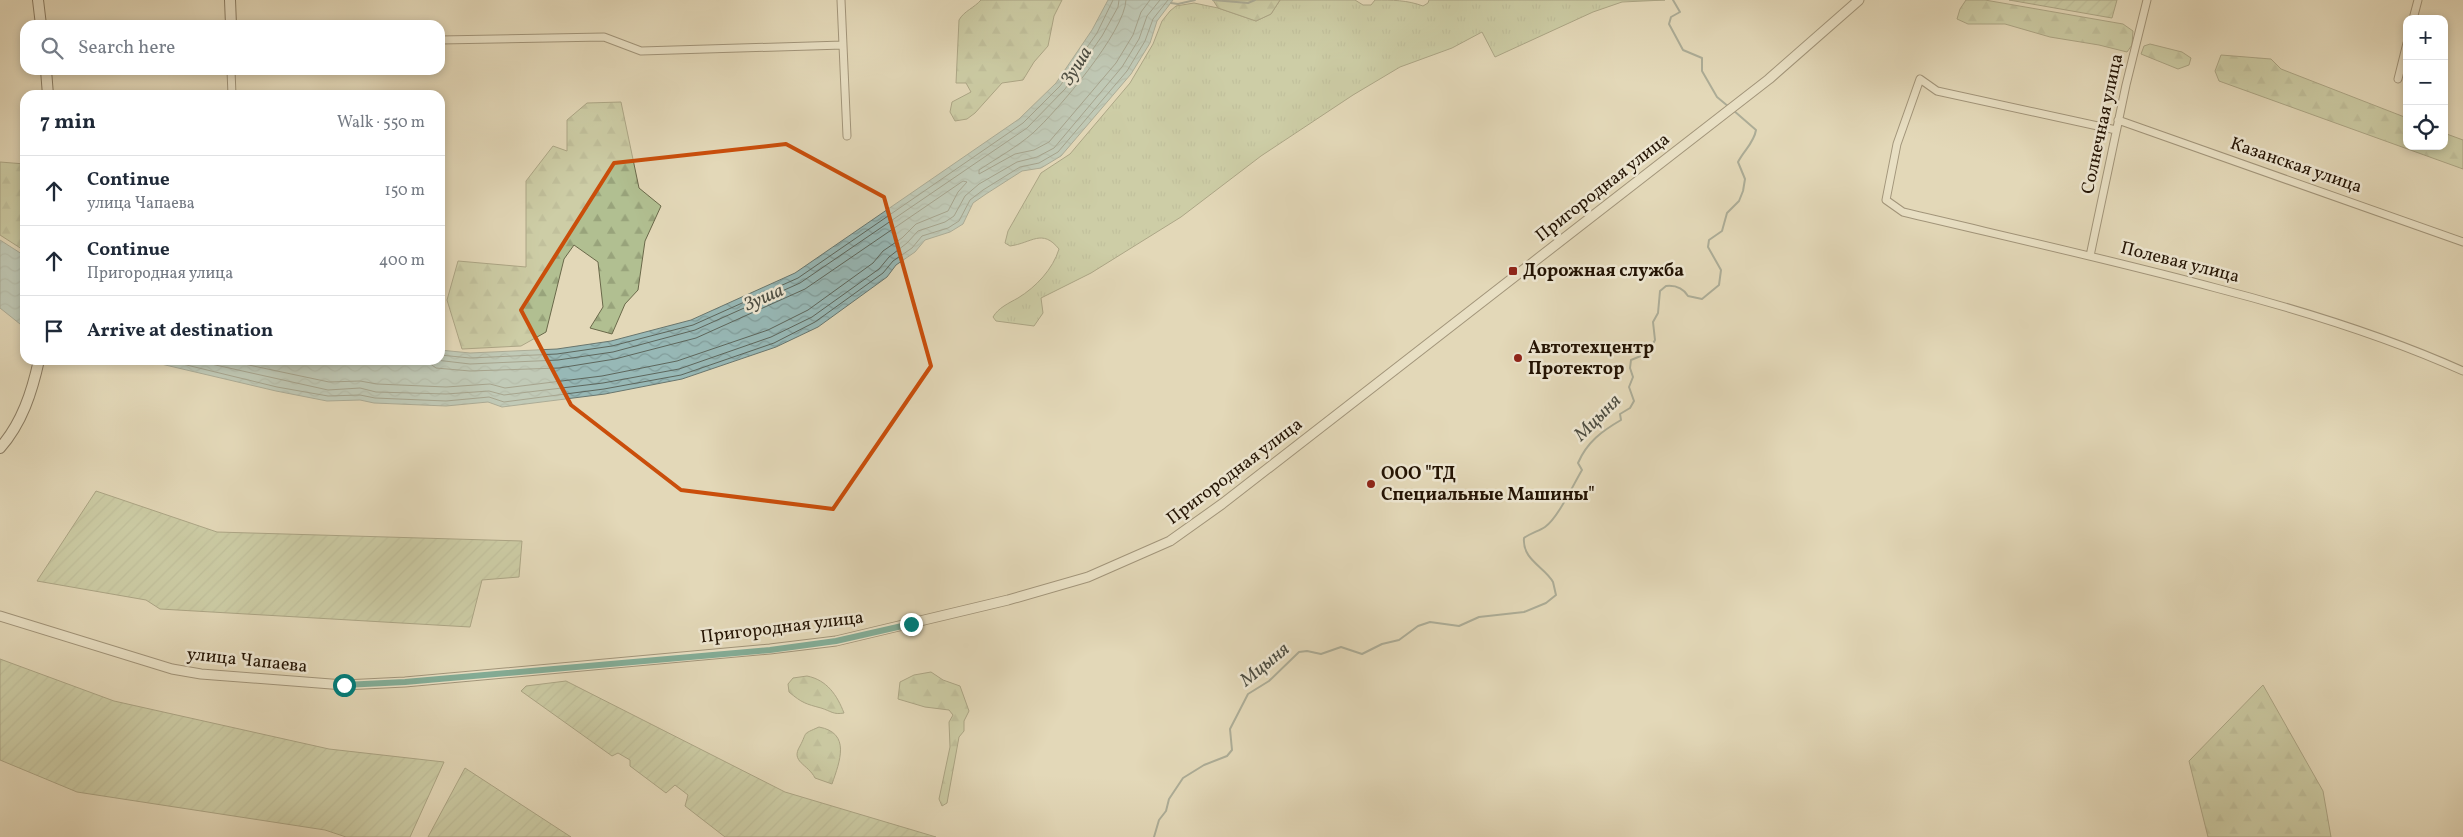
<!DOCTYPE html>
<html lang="en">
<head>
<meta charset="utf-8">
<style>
  body { margin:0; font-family:Vollkorn,serif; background:#f2f2f3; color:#1f2937 }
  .controls { position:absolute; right:15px; top:15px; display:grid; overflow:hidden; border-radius:10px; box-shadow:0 2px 8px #0003 }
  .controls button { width:45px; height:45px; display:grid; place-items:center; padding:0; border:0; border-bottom:1px solid #e0e1e3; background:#fff; color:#1f2937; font:25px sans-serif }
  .stop { position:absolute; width:15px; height:15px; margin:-11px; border:4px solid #0f766e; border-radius:50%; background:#fff }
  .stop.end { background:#0f766e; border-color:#fff; box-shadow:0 1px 5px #0008 }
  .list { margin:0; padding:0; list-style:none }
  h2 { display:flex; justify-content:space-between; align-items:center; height:65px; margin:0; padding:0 20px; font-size:21px }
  h2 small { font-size:16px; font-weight:400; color:#747a83 }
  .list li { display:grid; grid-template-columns:32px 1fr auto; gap:15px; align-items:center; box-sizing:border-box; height:70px; padding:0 20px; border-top:1px solid #e0e1e3 }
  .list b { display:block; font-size:19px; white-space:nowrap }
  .list p { margin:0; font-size:16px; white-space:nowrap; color:#747a83 }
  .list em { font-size:16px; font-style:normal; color:#747a83 }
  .icon { flex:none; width:28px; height:28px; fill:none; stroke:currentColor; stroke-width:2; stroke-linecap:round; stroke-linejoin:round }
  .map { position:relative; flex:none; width:2463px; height:837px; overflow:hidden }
  .search { position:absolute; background:#fff; box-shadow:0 2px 8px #0003; left:20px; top:20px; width:425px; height:55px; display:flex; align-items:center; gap:12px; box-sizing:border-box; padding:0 18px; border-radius:15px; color:#747a83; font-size:19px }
  .panel { position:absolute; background:#fff; box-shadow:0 2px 8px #0003; left:20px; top:90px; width:425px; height:275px; border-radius:15px }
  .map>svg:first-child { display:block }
</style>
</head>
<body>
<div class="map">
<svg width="2463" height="837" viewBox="0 0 2463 837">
  <defs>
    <pattern id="grass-tufts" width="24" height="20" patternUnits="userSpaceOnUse" patternTransform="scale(1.25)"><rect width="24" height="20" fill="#b1bf91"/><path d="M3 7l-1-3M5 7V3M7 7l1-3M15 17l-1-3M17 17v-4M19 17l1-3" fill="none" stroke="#98a37b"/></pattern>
    <pattern id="forest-firs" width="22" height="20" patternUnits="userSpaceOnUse" patternTransform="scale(1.25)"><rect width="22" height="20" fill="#b1bf91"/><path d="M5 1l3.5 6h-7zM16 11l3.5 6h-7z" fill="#98a37b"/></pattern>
    <pattern id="garden-furrows" width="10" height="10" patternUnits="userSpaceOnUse" patternTransform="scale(1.25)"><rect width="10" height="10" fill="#b1bf91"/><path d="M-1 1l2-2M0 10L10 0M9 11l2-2" fill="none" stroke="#98a37b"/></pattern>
    <pattern id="water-waves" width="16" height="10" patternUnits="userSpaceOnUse" patternTransform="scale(1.25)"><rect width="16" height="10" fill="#97b8b6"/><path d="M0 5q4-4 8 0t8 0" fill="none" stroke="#829d9b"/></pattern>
  </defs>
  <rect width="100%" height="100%" fill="#e3d8b8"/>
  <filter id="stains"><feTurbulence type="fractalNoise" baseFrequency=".004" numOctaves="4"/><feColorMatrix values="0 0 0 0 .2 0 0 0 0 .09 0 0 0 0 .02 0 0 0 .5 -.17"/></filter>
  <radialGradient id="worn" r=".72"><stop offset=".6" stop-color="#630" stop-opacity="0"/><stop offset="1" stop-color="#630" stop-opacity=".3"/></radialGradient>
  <path fill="url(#grass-tufts)" stroke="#6a694a" d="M 1280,0 L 1355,0 L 1363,5 L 1371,5 L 1375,0 C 1392,0 1407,0 1423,6 L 1428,3 L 1429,0 L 1665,0 L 1622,2 L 1593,12 L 1495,57 L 1482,32 L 1452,48 L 1400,67 L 1353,95 L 1261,156 L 1181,217 L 1091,273 L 1041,298 L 1043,313 L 1034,326 L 996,321 L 993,317 C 998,308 1009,303 1018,298 C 1036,287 1053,269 1059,249 C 1042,228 1032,243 1010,246 L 1005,243 L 1008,231 L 1041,173 L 1070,154 L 1130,83 L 1153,44 L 1162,21 L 1170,11 L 1176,6 L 1194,3 L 1218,8 L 1256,21 L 1271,14 Z"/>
  <path fill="url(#forest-firs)" stroke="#6a694a" d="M 981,0 L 1062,0 L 1054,16 L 1048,46 L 1034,62 L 1023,80 L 1002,83 L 975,113 L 967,119 L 955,121 L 950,112 L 952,102 L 971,92 L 966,83 L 956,83 L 959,20 C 964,11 974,8 981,0 Z
    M 1213,0 L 1280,0 L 1271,14 L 1256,21 L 1218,8 Z
    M 1966,0 L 1985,0 L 2123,24 L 2133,31 L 2132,45 L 2127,52 L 2099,45 L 2050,37 L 2005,24 L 1968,24 L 1957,19 L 1960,9 Z
    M 2150,44 L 2182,52 L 2191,58 L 2189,65 L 2178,69 L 2141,54 L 2144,46 Z
    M 2221,55 L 2271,59 L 2281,69 L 2407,118 L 2407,146 L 2444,146 L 2444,133 L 2463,140 L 2463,169 L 2219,81 L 2215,71 Z
    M 621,102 L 639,188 L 661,206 L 645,241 L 638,290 L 625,304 L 612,334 L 590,328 L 603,307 L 598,262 L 574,245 L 564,259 L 546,332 L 521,346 L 462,349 L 447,300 L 458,261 L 526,267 L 526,181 L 553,146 L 567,151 L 567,120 L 587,103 Z
    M 0,162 L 25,164 L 25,251 L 0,235 Z
    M 931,672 L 943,680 L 960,686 L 969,711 L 964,721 L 964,731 L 959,737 L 947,803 L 942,806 L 939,799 L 950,747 L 949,722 L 953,715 L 949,710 L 925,707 L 898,699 L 900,682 L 914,675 Z
    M 807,676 C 827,680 837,695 844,713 C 833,715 831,711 821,708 C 806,704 802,703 789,692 L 788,684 L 793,678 Z
    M 2263,685 L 2323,791 L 2331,837 L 2208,837 L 2189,761 Z
    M 819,727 C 851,733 840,761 832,784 L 815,778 C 808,764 790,762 800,746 C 808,731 801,735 819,727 Z"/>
  <path fill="url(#garden-furrows)" stroke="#6a694a" d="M 2009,0 L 2117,0 L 2112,18 Z
    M 96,491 L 217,532 L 522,541 L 519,577 L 482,580 L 470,627 L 160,609 L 146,600 L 37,581 Z
    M 0,659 L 114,701 L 329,749 L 444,762 L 410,837 L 346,837 L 325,830 L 77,792 L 0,760 Z
    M 566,681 L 785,792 L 936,837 L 725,837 L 685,806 L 688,795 L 675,785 L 666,793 L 630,766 L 630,760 L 618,753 L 612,756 L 521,691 L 526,686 Z
    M 465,768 L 571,837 L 428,837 Z"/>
  <path fill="url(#water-waves)" stroke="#69766e" d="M 1108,0 L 1173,0 L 1157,21 L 1150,43 L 1131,74 L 1061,156 L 1041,168 L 1022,171 L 986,194 L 973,203 L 963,224 L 950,232 L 925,240 L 915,252 L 896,265 L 887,277 L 818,327 L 776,347 L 682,379 L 605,394 L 502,407 L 488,402 L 446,406 L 374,403 L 360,400 L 327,401 L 276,391 L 144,360 L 440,360 L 440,350 L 470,353 L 557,349 L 611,341 L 691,320 L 795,273 L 1019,119 L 1056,83 L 1092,30 Z
    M 0,240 L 25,256 L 25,328 L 0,308 Z"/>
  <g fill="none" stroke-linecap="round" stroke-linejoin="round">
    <path stroke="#5d665c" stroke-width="1" d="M 1126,0 C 1125,32 1057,111 1033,133 C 1017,147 997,158 979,170 L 979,174 L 1015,154 L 1034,150 L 1049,142 L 1116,63 L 1133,35 L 1141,12 L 1150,0
      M 440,355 L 470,358 L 557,354 L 612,346 L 693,325 L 798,278 L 1023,123 L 1060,86 L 1097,33 L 1113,0
      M 166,360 L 277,387 L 328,396 L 360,395 L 375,398 L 446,401 L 489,397 L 504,402 L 604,389 L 681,375 L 774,343 L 815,322 L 883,273 L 893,261 L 912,248 L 922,236 L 948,228 L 959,221 L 970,200 L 983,190 L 1020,167 L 1039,163 L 1058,152 L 1127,71 L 1145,41 L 1153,19 L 1168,0
      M 193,360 L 328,390 L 360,388 L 376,392 L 446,394 L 489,391 L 504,395 L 603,383 L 679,369 L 771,337 L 812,317 L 879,269 L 889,257 L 907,243 L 918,231 L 945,222 L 954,216 L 965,196 L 979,184 L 1017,162 L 1037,157 L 1054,148 L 1122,67 L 1139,39 L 1147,16 L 1160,0
      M 225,360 L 329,382 L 360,381 L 377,384 L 446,387 L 490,384 L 505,388 L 602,376 L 677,361 L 768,330 L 808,310 L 873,263 L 883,251 L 902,238 L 916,224 L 948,211 L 958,192 L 967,182 L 963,181 L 805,289 L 696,338 L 615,359 L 559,368 L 470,371 L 436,368 L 425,360
      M 436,360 L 470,364 L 558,360 L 613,352 L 695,330 L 800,283 L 1027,128 L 1065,89 L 1102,36 L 1118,7 L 1119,0"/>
    <path stroke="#69766e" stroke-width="2" d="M 1213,0 L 1248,3 L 1255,0
      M 1673,0 L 1680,12 L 1671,17 L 1669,24 L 1683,50 L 1702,58 L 1702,71 L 1717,97 L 1729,107
      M 1171,3 L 1178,4 L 1195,0
      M 1154,837 L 1159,820 L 1166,811 L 1169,799 L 1183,778 L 1204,765 L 1227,756 L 1232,750 L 1230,729 L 1248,694 L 1269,681 L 1299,652 L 1307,651 L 1321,654 L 1341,647 L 1362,654 L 1382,644 L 1399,640 L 1418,626 L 1430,622 L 1459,626 L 1479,617 L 1524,612 L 1546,603 L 1556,595 C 1555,591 1554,586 1553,582 C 1545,567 1522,560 1524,538 C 1531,533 1539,531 1545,527 C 1558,518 1573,485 1582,470 L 1578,463 C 1587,442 1602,431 1621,420 L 1620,414 L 1630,408 L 1634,401 L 1629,387 L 1633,377 L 1630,368 L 1631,360 L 1648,353 L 1655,340 L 1653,322 L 1658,313 L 1660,291 L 1666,286 C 1676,285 1683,288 1688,296 L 1702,299 L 1719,285 L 1721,270 L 1708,247 L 1709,240 L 1722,231 L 1727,213 L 1739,201 L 1743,191 L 1745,179 L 1738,162 C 1744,150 1754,143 1756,130 L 1733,110"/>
    <defs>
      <path id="minor" d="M 841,0 L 847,136
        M 2413,19 L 2418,0
        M 440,40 L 604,37 L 641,51 L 843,45
        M 231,70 L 232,95
        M 2398,79 L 2407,43
        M 2118,120 L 2463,242
        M 2116,130 L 1937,91 L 1920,79 L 1897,144 L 1886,200 L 1903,212 C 2008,237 2112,260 2216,288 C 2301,310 2383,335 2463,371
        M 2090,256 L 2126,85 L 2147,0"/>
      <path id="tertiary" d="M 0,616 L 172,669 L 201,674 L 344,685 L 405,682 L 770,649 L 836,641 L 1008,600 L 1088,577 L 1170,541 L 1222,504 L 1769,79 L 1859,0"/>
      <path id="secondary" d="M 38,0 L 41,25
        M 230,0 L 231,25
        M 46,70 L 48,95
        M 0,448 C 22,423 32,392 39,360"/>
    </defs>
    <use href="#minor" stroke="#534430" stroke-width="9"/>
    <use href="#tertiary" stroke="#534430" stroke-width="11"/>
    <use href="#secondary" stroke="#231303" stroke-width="12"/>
    <use href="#minor" stroke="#ede6d1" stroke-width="7"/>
    <use href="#tertiary" stroke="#ede6d1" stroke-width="9"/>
    <use href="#secondary" stroke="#ede6d1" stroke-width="10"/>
  </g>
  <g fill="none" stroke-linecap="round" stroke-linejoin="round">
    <path stroke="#0f766e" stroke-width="6" d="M 344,685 L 405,682 L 770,650 L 836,641 L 911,624"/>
  </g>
  <path d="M0 0H2463V837H0ZM 786,144 L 884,197 L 931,366 L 833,509 L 681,490 L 571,405 L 521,310 L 614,163 Z" fill="#e3d8b8" fill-opacity=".55" fill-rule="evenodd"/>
  <path fill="none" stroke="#ca4e0b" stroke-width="4" stroke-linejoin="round" d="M 786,144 L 884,197 L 931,366 L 833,509 L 681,490 L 571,405 L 521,310 L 614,163 Z"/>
  <g fill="#8f2418" stroke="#ede6d1" stroke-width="2">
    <rect x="1508" y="266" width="10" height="10" rx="2.5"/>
    <circle cx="1518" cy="358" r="5"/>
    <circle cx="1371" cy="484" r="5"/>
  </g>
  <g text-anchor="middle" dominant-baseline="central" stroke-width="5" stroke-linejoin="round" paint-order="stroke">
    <g font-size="18" fill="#231303" stroke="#ede6d1">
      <text transform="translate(2103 124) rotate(-78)">Солнечная улица</text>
      <text transform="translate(2296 166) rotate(19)">Казанская улица</text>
      <text transform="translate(1603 188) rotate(-38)">Пригородная улица</text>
      <text transform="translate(2180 263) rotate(14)">Полевая улица</text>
      <text transform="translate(1235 472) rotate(-37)">Пригородная улица</text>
      <text transform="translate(782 628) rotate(-7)">Пригородная улица</text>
      <text transform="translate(247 661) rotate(6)">улица Чапаева</text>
    </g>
    <g font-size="18" font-weight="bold" fill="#231303" stroke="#ede6d1" text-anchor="start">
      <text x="1523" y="271">Дорожная служба</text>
      <text x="1528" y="348">Автотехцентр<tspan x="1528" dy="21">Протектор</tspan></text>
      <text x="1381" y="474">ООО "ТД<tspan x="1381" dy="21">Специальные Машины"</tspan></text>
    </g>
    <g font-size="19" font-style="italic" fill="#4c4d42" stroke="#ede6d1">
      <text transform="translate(1077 66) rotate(-58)">Зуша</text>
      <text transform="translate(764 298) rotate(-24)">Зуша</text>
      <text transform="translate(1598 418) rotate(-45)">Мцыня</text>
      <text transform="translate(1265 665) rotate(-39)">Мцыня</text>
    </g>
  </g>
  <rect width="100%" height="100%" filter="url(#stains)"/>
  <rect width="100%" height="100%" fill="url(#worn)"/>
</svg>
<div class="controls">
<button>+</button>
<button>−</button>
<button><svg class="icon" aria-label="locate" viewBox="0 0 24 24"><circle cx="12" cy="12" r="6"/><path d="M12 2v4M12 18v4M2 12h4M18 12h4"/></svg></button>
</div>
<div class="stop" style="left:344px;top:685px"></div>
<div class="stop end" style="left:911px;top:624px"></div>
<div class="search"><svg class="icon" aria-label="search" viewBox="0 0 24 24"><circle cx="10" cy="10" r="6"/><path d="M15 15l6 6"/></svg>Search here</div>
<section class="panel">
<h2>7 min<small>Walk · 550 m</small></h2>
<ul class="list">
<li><svg class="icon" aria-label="ahead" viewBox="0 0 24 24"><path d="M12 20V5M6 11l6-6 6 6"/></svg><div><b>Continue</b><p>улица Чапаева</p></div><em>150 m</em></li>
<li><svg class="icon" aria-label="ahead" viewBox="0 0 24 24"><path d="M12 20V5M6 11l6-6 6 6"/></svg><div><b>Continue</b><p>Пригородная улица</p></div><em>400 m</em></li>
<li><svg class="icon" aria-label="arrive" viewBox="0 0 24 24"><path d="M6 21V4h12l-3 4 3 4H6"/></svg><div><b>Arrive at destination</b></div></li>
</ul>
</section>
</div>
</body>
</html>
